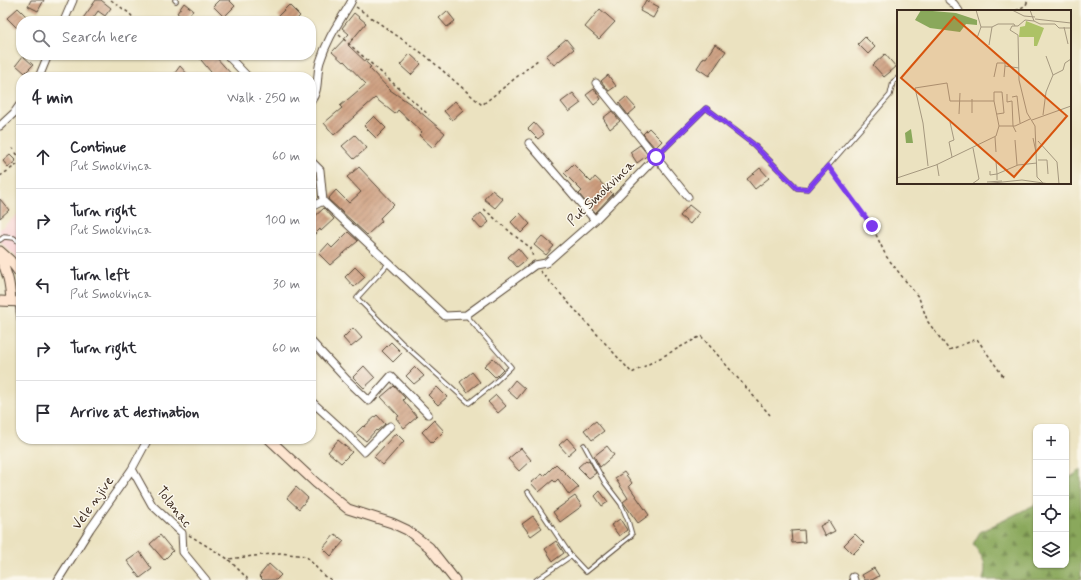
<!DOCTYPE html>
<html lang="en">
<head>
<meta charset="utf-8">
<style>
  body { margin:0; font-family:Mynerve,sans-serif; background:#f7f7f7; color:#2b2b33 }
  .controls { position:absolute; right:12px; bottom:12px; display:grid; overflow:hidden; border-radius:8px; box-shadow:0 1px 3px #0004 }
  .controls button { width:36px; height:36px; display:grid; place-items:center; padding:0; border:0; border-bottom:1px solid #e1e1e2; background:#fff; color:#2b2b33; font:20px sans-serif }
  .stop { position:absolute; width:12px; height:12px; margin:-9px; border:3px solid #7c3aed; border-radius:50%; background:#fff }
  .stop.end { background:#7c3aed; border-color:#fff; box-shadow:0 1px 4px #0008 }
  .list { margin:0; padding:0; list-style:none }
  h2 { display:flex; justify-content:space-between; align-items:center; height:52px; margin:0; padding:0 16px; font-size:17px }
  h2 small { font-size:13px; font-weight:400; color:#7c7c81 }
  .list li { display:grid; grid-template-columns:26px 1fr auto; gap:12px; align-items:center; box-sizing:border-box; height:64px; padding:0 16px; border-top:1px solid #e1e1e2 }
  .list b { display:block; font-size:15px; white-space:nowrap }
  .list p { margin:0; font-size:13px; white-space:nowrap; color:#7c7c81 }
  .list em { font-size:13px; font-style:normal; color:#7c7c81 }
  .icon { flex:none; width:22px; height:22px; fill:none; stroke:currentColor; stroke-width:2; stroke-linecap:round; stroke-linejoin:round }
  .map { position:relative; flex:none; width:1081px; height:580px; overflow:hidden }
  .search { position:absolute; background:#fff; box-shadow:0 1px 3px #0004; left:16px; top:16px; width:300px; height:44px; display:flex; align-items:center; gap:10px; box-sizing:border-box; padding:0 14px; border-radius:16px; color:#7c7c81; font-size:15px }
  .panel { position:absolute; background:#fff; box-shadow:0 1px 3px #0004; left:16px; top:72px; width:300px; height:372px; border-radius:16px }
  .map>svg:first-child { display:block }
</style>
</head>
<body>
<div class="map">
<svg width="1081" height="580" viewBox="0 0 1081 580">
  <defs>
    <pattern id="forest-firs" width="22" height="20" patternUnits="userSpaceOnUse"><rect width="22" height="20" fill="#8aa85b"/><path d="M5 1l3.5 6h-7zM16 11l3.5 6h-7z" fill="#72894b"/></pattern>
    <pattern id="building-hatch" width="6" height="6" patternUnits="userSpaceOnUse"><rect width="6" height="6" fill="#cc9c7d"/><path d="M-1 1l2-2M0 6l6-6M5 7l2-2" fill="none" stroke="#a77f66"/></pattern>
  </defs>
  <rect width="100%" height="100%" fill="#fbf7ec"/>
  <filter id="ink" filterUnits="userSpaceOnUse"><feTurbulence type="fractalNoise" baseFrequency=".025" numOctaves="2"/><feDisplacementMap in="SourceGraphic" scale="8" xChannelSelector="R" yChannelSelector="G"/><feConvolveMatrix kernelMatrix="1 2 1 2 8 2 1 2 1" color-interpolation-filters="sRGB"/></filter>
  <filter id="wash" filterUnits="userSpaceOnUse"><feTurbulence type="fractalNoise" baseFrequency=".012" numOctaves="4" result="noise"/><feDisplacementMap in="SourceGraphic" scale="16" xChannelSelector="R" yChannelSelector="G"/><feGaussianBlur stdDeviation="0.9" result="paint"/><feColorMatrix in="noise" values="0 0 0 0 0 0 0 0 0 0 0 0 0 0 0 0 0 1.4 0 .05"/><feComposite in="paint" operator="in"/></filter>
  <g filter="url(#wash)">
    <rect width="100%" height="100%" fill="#ebe2c0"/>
    <path fill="#f7cfd1" d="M 21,212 L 21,262 L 0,241 L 0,229 Z"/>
    <path fill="url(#forest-firs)" stroke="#62693c" d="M 1081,470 L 1081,580 L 983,580 C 988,562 983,559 973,544 L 980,532 L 1036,504 L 1036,565 L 1066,565 L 1066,480 Z"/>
    <g id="blocks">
      <path fill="url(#building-hatch)" d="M 31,0 L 44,0 L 38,11 L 28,6 Z
        M 96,0 L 101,0 L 111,8 L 105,16 L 98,11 L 91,21 L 81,21 Z
        M 219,0 L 229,0 L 235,6 L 224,17 L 213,6 Z
        M 646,0 L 659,7 L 653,18 L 640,11 Z
        M 184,3 L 193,10 L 186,20 L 177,13 Z
        M 289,5 L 300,16 L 295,21 L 283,21 L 278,16 Z
        M 18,8 L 28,18 L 25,21 L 21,21 L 21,24 L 17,28 L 7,18 Z
        M 600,9 L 615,22 L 599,39 L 585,27 Z
        M 447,11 L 455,21 L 447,27 L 439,18 Z
        M 354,13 L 366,23 L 348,45 L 371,67 L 369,68 L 390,90 L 412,105 L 445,133 L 433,148 L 419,135 L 422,132 L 398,110 L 395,114 L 375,98 L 334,135 L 324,123 L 342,108 L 340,106 L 366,84 L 344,61 L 343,62 L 332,52 L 349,34 L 342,28 Z
        M 865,37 L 875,47 L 868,54 L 858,44 Z
        M 566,39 L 574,49 L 554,65 L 546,56 Z
        M 715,44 L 726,51 L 709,76 L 697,68 L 704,57 L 706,58 Z
        M 410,54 L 421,64 L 411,75 L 400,65 Z
        M 885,54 L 896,67 L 884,77 L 873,65 Z
        M 197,55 L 214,55 L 234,77 L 215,77 Z
        M 23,56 L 33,65 L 25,73 L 16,65 Z
        M 180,66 L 190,77 L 172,77 Z
        M 608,75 L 616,86 L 609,91 L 601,81 Z
        M 594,89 L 601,99 L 594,105 L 586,95 Z
        M 573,93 L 581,103 L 569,112 L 561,102 Z
        M 626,97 L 636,108 L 628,115 L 619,103 Z
        M 455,101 L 463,110 L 452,120 L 444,111 Z
        M 612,111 L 620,121 L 610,129 L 603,118 Z
        M 374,116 L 386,128 L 376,138 L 364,126 Z
        M 534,123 L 544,134 L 538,139 L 528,129 Z
        M 649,128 L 662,141 L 655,148 L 643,134 Z
        M 355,135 L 367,148 L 354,159 L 342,146 Z
        M 640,145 L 648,155 L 637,163 L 630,152 Z
        M 10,155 L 16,161 L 8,167 L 3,161 Z
        M 573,164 L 591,182 L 595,177 L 613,194 L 595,213 L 579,194 L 582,191 L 564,173 Z
        M 359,167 L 394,204 L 380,218 L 382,221 L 367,235 L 328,199 L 336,190 L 349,203 L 361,192 L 347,177 Z
        M 760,168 L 769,178 L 755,189 L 747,179 Z
        M 492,190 L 503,199 L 495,208 L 484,199 Z
        M 0,199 L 9,210 L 0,218 Z
        M 689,205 L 699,213 L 690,224 L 680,216 Z
        M 324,208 L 334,219 L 321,231 L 320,229 L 311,238 L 311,220 Z
        M 481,213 L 489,222 L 481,229 L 473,220 Z
        M 520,213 L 530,224 L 521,233 L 511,222 Z
        M 348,232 L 358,241 L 330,265 L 319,254 L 328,244 L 332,248 Z
        M 542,236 L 554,246 L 546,255 L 534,245 Z
        M 518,248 L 527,259 L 517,267 L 508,257 Z
        M 355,267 L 365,277 L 354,287 L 345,277 Z
        M 353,328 L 362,338 L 351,347 L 343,338 Z
        M 391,342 L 402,353 L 393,362 L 382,351 Z
        M 493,358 L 503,369 L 495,377 L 484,366 Z
        M 364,366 L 375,378 L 364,388 L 353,377 Z
        M 415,367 L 424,376 L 414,384 L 406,376 Z
        M 472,372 L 480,382 L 467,392 L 460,382 Z
        M 515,380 L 525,389 L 517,399 L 507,390 Z
        M 394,386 L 405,398 L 403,400 L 417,417 L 404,428 L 396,418 L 399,416 L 381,397 Z
        M 437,387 L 447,397 L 438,405 L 428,395 Z
        M 496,395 L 506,406 L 498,413 L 488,402 Z
        M 377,415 L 385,424 L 377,431 L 376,430 L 366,441 L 356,433 L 363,426 L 364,427 Z
        M 434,420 L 444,431 L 432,443 L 422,432 Z
        M 596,421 L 604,431 L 592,440 L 584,430 Z
        M 396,433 L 404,441 L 383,465 L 374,457 Z
        M 567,438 L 576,448 L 568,455 L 559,445 Z
        M 338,440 L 352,452 L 341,463 L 328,452 Z
        M 607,446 L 614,455 L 600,467 L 594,456 Z
        M 521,448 L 531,460 L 519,471 L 508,459 Z
        M 586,460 L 587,461 L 589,460 L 596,473 L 589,478 L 578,467 Z
        M 556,464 L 579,487 L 569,495 L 558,479 L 555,482 L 553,480 L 539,492 L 531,483 L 542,474 L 544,476 Z
        M 624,472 L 632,483 L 629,486 L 649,515 L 638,523 L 623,502 L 628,498 L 615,478 Z
        M 296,487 L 308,498 L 299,509 L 287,498 Z
        M 600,491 L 608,502 L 602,506 L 595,496 Z
        M 575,496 L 582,506 L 560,522 L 553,512 Z
        M 533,516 L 542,528 L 531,536 L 522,524 Z
        M 620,519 L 627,530 L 619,536 L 611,525 Z
        M 829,521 L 835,531 L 825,536 L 820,526 Z
        M 804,530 L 805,542 L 792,543 L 791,531 Z
        M 335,534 L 344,541 L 331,556 L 323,548 Z
        M 855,534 L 864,543 L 853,554 L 844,545 Z
        M 160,535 L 173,551 L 164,560 L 150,544 Z
        M 556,541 L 564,553 L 553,561 L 545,549 Z
        M 140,552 L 152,569 L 140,578 L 127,561 Z
        M 269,564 L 281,575 L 276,580 L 263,580 L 259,576 Z
        M 874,568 L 879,576 L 872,580 L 865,580 L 862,575 Z"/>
    </g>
  </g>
  <g filter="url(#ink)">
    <use href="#blocks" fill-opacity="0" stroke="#554636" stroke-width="1"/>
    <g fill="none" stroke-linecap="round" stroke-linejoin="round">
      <defs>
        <path id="service" d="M 175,0 L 176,1
          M 656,157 L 706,108 L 753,144 L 797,188 L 808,189 L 890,95 L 893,82 L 898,78
          M 0,240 L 4,237 L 14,238 L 21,244
          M 389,263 L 357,298 L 401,342 L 469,403 L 492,385 L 511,367 L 466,315
          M 528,492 L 571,556 L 536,580
          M 571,556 L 586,572 L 632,535 L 628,521 L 621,504 L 605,483 L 584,445"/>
        <path id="minor" d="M 949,0 L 954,4 L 959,11
          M 64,21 L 73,0
          M 227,55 L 248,77
          M 39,77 L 48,55
          M 596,83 L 688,197
          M 311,101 C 320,90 316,75 320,62 C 327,39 338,24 350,4 L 352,0
          M 0,126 L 14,113 L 21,103
          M 529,143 L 595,220
          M 311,161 L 320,170 L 323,201
          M 323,201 L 445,316 L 466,315 L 535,265 L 546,263 L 595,220 L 656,157
          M 311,207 L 323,201
          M 19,302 L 21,319
          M 311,341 L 347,380 L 369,401 L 391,376 L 428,414
          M 311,401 L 345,432 L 364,452 L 390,426
          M 132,469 L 152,505 L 182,533 L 183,552 L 206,580
          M 853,577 L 854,580
          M 58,580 L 90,529 L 132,469 L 148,439"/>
        <path id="secondary" d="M 0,251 L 10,260 L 21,275
          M 0,258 C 8,273 10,284 11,301
          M 0,301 L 21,302
          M 269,439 L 316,483 L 348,509 L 392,523 L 407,530 L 429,547 L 455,580"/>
      </defs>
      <use href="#service" stroke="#554636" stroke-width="5.5"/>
      <use href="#minor" stroke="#554636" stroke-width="9"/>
      <use href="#secondary" stroke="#554636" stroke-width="11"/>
      <path stroke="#554636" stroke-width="1.5" stroke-dasharray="3 3" stroke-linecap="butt" d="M 111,0 L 129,13 L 136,21
        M 356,7 L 426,56 L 482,105 L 539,59
        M 1016,11 L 1026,5 L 1028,0
        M 339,35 L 429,115
        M 12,148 L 21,159
        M 831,171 L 872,226 L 886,256 L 919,298 L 928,322 L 949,350 L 977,339 L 1003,376
        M 0,176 L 21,162
        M 484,209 L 515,236 L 531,248 L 533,258
        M 540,271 L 632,373 L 701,336 L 770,415
        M 189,535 L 228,559 L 280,553 L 306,556 L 324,576 L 332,580
        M 229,560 L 247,578 L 247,580"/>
      <use href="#service" stroke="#fff" stroke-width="3.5"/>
      <use href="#minor" stroke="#fff" stroke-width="7"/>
      <use href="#secondary" stroke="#fde5d0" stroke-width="9"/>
    </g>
  </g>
  <g fill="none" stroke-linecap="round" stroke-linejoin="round" filter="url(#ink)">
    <path stroke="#7c3aed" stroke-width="5" d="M 656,157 L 706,108 L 753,144 L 797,188 L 808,189 L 828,166 L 872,226"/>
  </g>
  <g text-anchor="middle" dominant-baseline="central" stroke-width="3" stroke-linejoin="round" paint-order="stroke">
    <g font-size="14" fill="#3b2a1e" stroke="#fbf7ec">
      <text transform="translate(601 193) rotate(-44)">Put Smokvinca</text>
      <text transform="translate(93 503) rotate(-55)">Vele njive</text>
      <text transform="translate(174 507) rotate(52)">Tolanac</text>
    </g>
  </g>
  <g transform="translate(897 10)">
    <rect width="174" height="174" fill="#ebe2c0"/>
    <path d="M 24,0 L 59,3 L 80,10 L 80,15 L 69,14 L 63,22 L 33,18 L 18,10 ZM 14,119 L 16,133 L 9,133 L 8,123 Z" fill="#8aa85b"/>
    <path d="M 129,11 L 147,18 L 140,36 L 137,36 L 137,27 L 122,27 L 123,17 L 128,16 Z" fill="#adc266"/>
    <path fill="none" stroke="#a5987f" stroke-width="1" d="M 79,0 L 84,17 L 80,28M 115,0 L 127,6 L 138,7M 133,0 L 137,11 L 128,10 L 121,16 L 115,16 L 113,20 L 121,25 L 122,70 L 130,103 L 138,116 L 140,167 L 146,173M 138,9 L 174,13M 137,11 L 143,14 L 158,14 L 162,18 L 174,18M 84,17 L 95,17 L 101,14 L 117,14 L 118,16M 167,17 L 171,34M 92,35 L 95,17M 156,65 L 166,60 L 168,53 L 174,49M 97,67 L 100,53 L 108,53 L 108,56M 107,67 L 108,56 L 122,58M 110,84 L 110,92 L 115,91 L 116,116 L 119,122M 115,87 L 120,86 L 123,113M 97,91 L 97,82 L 105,82 L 107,103 L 100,104M 75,103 L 75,89M 62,104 L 63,83M 146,105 L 149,82 L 156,65 L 149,46M 135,110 L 174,96M 53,112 L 57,130 L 52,132 L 55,147M 102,116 L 118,116 L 133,109M 98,127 L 99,142M 136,128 L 139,142M 118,130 L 120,155M 141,131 L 160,152 L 162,174M 141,150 L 150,150 L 151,164M 40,154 L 42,166M 31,156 L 26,113 L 18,78 L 50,73 L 53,91 L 97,91 L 102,116M 93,161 L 93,165 L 100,164 L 99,151M 0,168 L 39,155 L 99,126 L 102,116M 100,170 L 100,164 L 121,155 L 140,153M 90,172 L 105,171M 75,174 L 82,169 L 76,138M 86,174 L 125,170 L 153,174"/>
    <path fill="#d7540e" fill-opacity="0.15" stroke="#d7540e" stroke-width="2" d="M 57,7 L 170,106 L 117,167 L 4,68 Z"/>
    <rect width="174" height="174" fill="none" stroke="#3b2a1e" stroke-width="2"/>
  </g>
</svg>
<div class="controls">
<button>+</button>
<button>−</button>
<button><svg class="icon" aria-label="locate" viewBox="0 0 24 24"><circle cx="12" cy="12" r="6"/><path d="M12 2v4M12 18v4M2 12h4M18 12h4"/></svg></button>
<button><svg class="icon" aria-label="layers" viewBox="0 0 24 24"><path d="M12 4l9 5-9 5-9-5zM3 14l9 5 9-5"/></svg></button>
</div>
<div class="stop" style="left:656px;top:157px"></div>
<div class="stop end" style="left:872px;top:226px"></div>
<div class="search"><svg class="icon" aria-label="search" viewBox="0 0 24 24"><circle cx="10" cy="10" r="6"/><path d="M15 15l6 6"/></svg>Search here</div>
<section class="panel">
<h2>4 min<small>Walk · 250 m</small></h2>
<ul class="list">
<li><svg class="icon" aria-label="ahead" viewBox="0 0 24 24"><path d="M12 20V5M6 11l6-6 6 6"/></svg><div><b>Continue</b><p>Put Smokvinca</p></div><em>60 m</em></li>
<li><svg class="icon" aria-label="right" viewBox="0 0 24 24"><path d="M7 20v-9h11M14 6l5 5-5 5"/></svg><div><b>Turn right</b><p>Put Smokvinca</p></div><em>100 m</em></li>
<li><svg class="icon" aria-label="left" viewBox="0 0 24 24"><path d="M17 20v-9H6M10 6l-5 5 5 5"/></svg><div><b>Turn left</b><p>Put Smokvinca</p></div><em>30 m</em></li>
<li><svg class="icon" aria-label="right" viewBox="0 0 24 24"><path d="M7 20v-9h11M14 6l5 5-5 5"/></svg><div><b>Turn right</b></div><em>60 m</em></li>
<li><svg class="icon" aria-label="arrive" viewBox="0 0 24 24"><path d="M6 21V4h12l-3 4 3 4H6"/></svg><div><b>Arrive at destination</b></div></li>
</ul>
</section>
</div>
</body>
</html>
